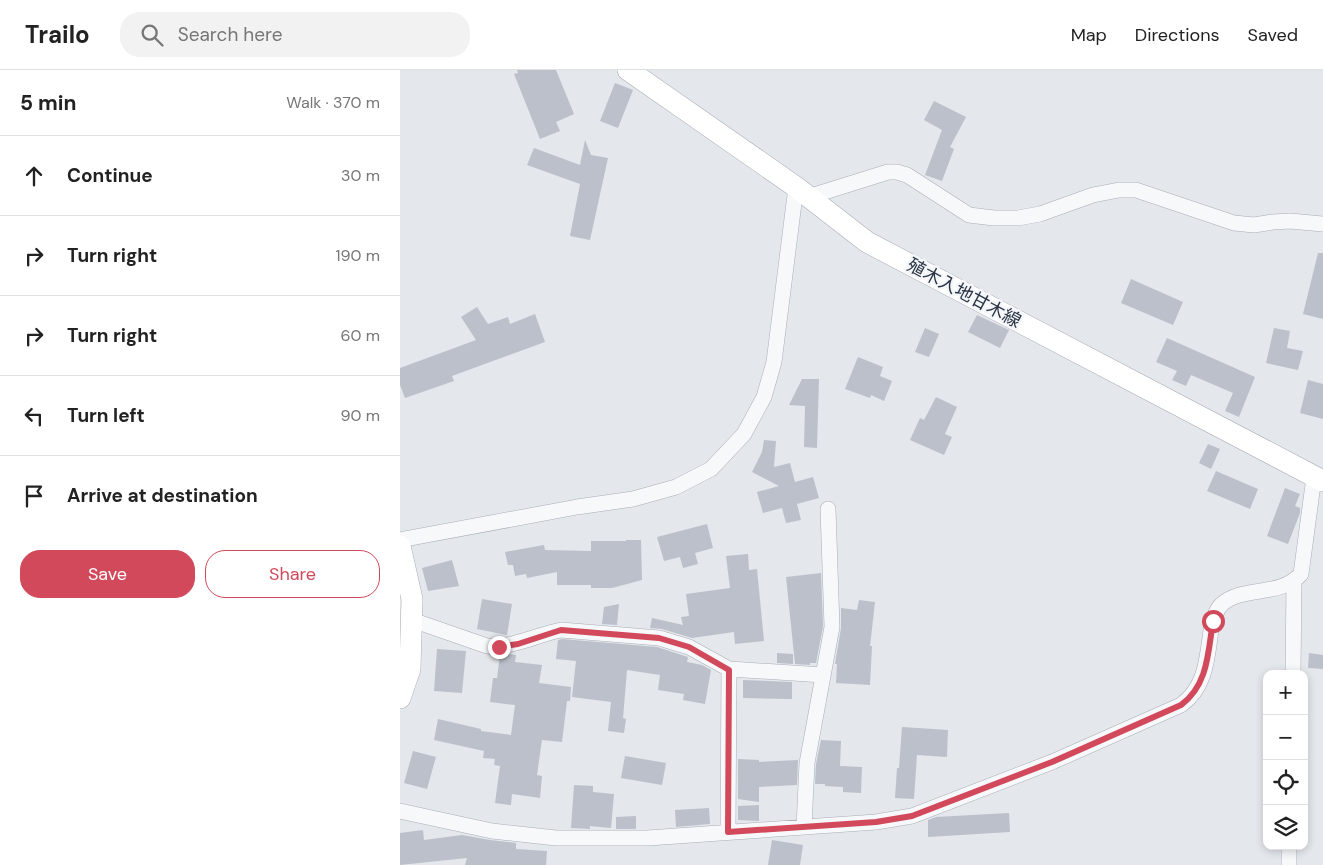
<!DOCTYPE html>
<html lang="en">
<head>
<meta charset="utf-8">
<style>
  body { margin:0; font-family:"DM Sans","Noto Sans JP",sans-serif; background:#f2f2f2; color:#222 }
  .controls { position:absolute; right:15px; bottom:15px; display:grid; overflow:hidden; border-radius:10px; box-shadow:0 2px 8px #0003 }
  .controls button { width:45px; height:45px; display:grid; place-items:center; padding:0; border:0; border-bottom:1px solid #e0e0e0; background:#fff; color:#222; font:25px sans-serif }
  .stop { position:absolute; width:15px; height:15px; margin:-11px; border:4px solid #d1495b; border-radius:50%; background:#fff }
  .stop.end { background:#d1495b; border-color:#fff; box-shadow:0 1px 5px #0008 }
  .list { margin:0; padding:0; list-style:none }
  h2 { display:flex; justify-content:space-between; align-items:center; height:65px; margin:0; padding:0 20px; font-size:21px }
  h2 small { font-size:16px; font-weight:400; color:#767676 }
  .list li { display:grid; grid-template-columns:32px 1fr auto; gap:15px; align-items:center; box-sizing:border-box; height:80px; padding:0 20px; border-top:1px solid #e0e0e0 }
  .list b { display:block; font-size:19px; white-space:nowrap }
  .list em { font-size:16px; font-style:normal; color:#767676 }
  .actions { display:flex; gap:10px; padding:15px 20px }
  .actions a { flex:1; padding:11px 0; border:1px solid #d1495b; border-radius:20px; text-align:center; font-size:18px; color:#d1495b }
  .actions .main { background:#d1495b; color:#fff }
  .icon { flex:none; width:28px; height:28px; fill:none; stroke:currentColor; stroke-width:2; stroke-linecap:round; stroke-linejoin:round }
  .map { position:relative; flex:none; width:923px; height:795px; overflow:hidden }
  header { display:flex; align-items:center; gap:30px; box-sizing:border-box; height:70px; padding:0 25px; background:#fff; border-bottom:1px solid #e0e0e0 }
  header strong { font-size:24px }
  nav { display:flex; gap:28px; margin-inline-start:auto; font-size:18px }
  .search { width:350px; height:45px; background:#f2f2f2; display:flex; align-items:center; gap:12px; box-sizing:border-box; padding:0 18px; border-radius:20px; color:#767676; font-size:19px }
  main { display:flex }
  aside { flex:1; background:#fff }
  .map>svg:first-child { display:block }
</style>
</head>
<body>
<header>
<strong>Trailo</strong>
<div class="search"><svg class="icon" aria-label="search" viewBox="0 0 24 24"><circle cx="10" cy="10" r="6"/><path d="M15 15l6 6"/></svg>Search here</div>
<nav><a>Map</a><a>Directions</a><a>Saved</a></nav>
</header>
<main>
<aside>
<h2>5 min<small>Walk · 370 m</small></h2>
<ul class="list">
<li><svg class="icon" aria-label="ahead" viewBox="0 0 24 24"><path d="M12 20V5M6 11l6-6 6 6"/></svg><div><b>Continue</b></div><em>30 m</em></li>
<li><svg class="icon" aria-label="right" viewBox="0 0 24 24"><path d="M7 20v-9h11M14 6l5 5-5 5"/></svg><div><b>Turn right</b></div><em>190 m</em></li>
<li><svg class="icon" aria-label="right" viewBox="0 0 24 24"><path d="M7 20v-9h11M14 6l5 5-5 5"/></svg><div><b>Turn right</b></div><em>60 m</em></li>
<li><svg class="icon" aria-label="left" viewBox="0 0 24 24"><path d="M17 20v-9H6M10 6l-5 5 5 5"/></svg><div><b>Turn left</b></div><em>90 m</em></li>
<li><svg class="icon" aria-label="arrive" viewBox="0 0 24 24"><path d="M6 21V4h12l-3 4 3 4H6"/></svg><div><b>Arrive at destination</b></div></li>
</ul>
<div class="actions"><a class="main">Save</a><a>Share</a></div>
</aside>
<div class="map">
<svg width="923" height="795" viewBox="0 0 923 795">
  <rect width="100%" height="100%" fill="#e4e7ec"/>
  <path fill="#bbc0ca" d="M 117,0 L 156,0 L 174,44 L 156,52 L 160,61 L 140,69 L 114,4 L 118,3 Z
    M 215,13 L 233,20 L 218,58 L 200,51 Z
    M 534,31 L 566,47 L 550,77 L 554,79 L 542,111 L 525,105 L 542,60 L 524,50 Z
    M 185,70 L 191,85 L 208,88 L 190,170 L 170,166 L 180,114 L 127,95 L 134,78 L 180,95 Z
    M 918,183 L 923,183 L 923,249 L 903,244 Z
    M 731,209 L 783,232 L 773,255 L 721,233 Z
    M 77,237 L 88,254 L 108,247 L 110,254 L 135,244 L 145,272 L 52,306 L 54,311 L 5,328 L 0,315 L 0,298 L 76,270 L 61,247 Z
    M 577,245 L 609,260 L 600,278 L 568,262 Z
    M 525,258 L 539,264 L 529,287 L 515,282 Z
    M 874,258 L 890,261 L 887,278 L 903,281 L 898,300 L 866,293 Z
    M 767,268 L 855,307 L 839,347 L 825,341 L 833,323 L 791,305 L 786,316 L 772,310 L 777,301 L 756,292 Z
    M 458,287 L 483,297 L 480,306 L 492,311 L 484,331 L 471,325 L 470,328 L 445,319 Z
    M 402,309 L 419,309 L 417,378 L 404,377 L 405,336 L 389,335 Z
    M 908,310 L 923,314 L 923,349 L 900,343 Z
    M 536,327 L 557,337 L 545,364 L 552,367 L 544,385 L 510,370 L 520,348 L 524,350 Z
    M 364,370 L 376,371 L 374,397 L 390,393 L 395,412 L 413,407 L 419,428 L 397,434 L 401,450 L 386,453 L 382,438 L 363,443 L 357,422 L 379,416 L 352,402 L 362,382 Z
    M 808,374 L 820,379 L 811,399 L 799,393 Z
    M 816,401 L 858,419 L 850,439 L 807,421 Z
    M 885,418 L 900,424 L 895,436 L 900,438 L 900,443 L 888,474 L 867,466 Z
    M 307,454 L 313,478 L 295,483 L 298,494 L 283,498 L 280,487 L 264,491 L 257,467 Z
    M 226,470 L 241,470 L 242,510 L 212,518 L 191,518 L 191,515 L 157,515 L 157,502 L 127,508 L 126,504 L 115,506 L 113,495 L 108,495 L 105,482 L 144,475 L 145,480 L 191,481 L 191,471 L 226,471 Z
    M 348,484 L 349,500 L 357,499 L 364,571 L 335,574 L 334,562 L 292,568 L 262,559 L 250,558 L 252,548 L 283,555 L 281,547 L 289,546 L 286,524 L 330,518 L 326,486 Z
    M 52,490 L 59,516 L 28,521 L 22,498 Z
    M 421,503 L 423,556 L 416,593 L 410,593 L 410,595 L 395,594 L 386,507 Z
    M 82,529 L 112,534 L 107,565 L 77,559 Z
    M 459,530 L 475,532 L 470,576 L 472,576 L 470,615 L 436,613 L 437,594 L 435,594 L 441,558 L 441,538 L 457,540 Z
    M 219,534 L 217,555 L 202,554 L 204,537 Z
    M 162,569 L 257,577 L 285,586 L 288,587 L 287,592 L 302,595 L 311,600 L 305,634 L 283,630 L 284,624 L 258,620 L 260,605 L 227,600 L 223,648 L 226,649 L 224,663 L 208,661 L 211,632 L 172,627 L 176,591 L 156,589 L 158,570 Z
    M 37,579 L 66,581 L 62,623 L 34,621 Z
    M 377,583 L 393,584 L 393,594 L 377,593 Z
    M 909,583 L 923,585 L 923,599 L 908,598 Z
    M 108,584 L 116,585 L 115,592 L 142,595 L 139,613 L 171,617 L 170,631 L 167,631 L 162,672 L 142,670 L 137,705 L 142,706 L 140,728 L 112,724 L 111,735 L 95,733 L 100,696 L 94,695 L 95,689 L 83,688 L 84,681 L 34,670 L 38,649 L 81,659 L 81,661 L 111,665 L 115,635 L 90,632 L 93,608 L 97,608 L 100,585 Z
    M 343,610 L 392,612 L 392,629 L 343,628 Z
    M 502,657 L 548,660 L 547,687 L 517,685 L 514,729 L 495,728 L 497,698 L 499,698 Z
    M 421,670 L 441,671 L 440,696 L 462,697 L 461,723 L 443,722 L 443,717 L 425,716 L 425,714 L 415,714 L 416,694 Z
    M 13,681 L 36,687 L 27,719 L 4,713 Z
    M 225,686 L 266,693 L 262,715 L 221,708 Z
    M 338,689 L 359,690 L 359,692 L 398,690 L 397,715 L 359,717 L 359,732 L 338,729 Z
    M 174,715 L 193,716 L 193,722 L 214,724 L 211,758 L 190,756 L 190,759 L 171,758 Z
    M 359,735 L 359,751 L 338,750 L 338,736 Z
    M 309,738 L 310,754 L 276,757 L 275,740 Z
    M 609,743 L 610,762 L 528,767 L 528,750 L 536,747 Z
    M 236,746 L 236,759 L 216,759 L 216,747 Z
    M 23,760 L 24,770 L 62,765 L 90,770 L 116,773 L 116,779 L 147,781 L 146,795 L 65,795 L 67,788 L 0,795 L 0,763 Z
    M 372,770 L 403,775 L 400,795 L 368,795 Z"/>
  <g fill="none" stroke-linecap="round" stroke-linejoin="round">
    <defs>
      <path id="street" d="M 408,127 L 488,102 L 497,102 L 507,105 L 569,145 L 594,148 L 618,148 L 640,144 L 693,125 L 719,120 L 736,120 L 834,153 L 854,155 L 873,152 L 890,151 L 923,154
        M 0,470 L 177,437 L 233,429 L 276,417 L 311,399 L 344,364 L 364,327 L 374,292 L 396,117
        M 12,550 L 87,576 C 114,578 136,565 161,560 L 259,568 L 289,577 L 329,599 L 423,605
        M 893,604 L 894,511
        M 0,741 L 92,761 L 156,768 L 248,768 L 476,752 L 512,746 L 652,692 L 781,635 C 806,617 807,589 811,560 C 813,552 815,541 821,535 C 842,515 879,528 901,504 L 914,407
        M 404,757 L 407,693 L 432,557 L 428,439
        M 328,762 L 329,599
        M 889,795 L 889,776"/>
      <path id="secondary" d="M 228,0 L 396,117 L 467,172 L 923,411
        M 0,476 L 12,529 L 10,599 L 0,628"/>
    </defs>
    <use href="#street" stroke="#a9aeb7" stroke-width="16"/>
    <use href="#secondary" stroke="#a9aeb7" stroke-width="22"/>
    <use href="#street" stroke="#f7f8fa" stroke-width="15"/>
    <use href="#secondary" stroke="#fff" stroke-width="21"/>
  </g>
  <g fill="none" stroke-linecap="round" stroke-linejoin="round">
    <path stroke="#d1495b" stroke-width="6" d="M 99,577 L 118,574 L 161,560 L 259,568 L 289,577 L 329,600 L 328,762 L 476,752 L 512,746 L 652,692 L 781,635 C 808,615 808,583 813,551"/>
  </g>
  <g text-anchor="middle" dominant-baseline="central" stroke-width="5" stroke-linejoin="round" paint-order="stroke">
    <g font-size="18" fill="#2b3445" stroke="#f4f6f9">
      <text transform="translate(564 223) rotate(28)">殖木入地甘木線</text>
    </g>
  </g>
</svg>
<div class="controls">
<button>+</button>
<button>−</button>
<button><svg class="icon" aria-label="locate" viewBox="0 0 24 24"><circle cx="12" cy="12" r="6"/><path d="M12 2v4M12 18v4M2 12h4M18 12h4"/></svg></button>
<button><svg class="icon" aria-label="layers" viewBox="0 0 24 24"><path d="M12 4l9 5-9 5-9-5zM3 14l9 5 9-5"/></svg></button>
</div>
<div class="stop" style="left:813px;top:551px"></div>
<div class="stop end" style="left:99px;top:577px"></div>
</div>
</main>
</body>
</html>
